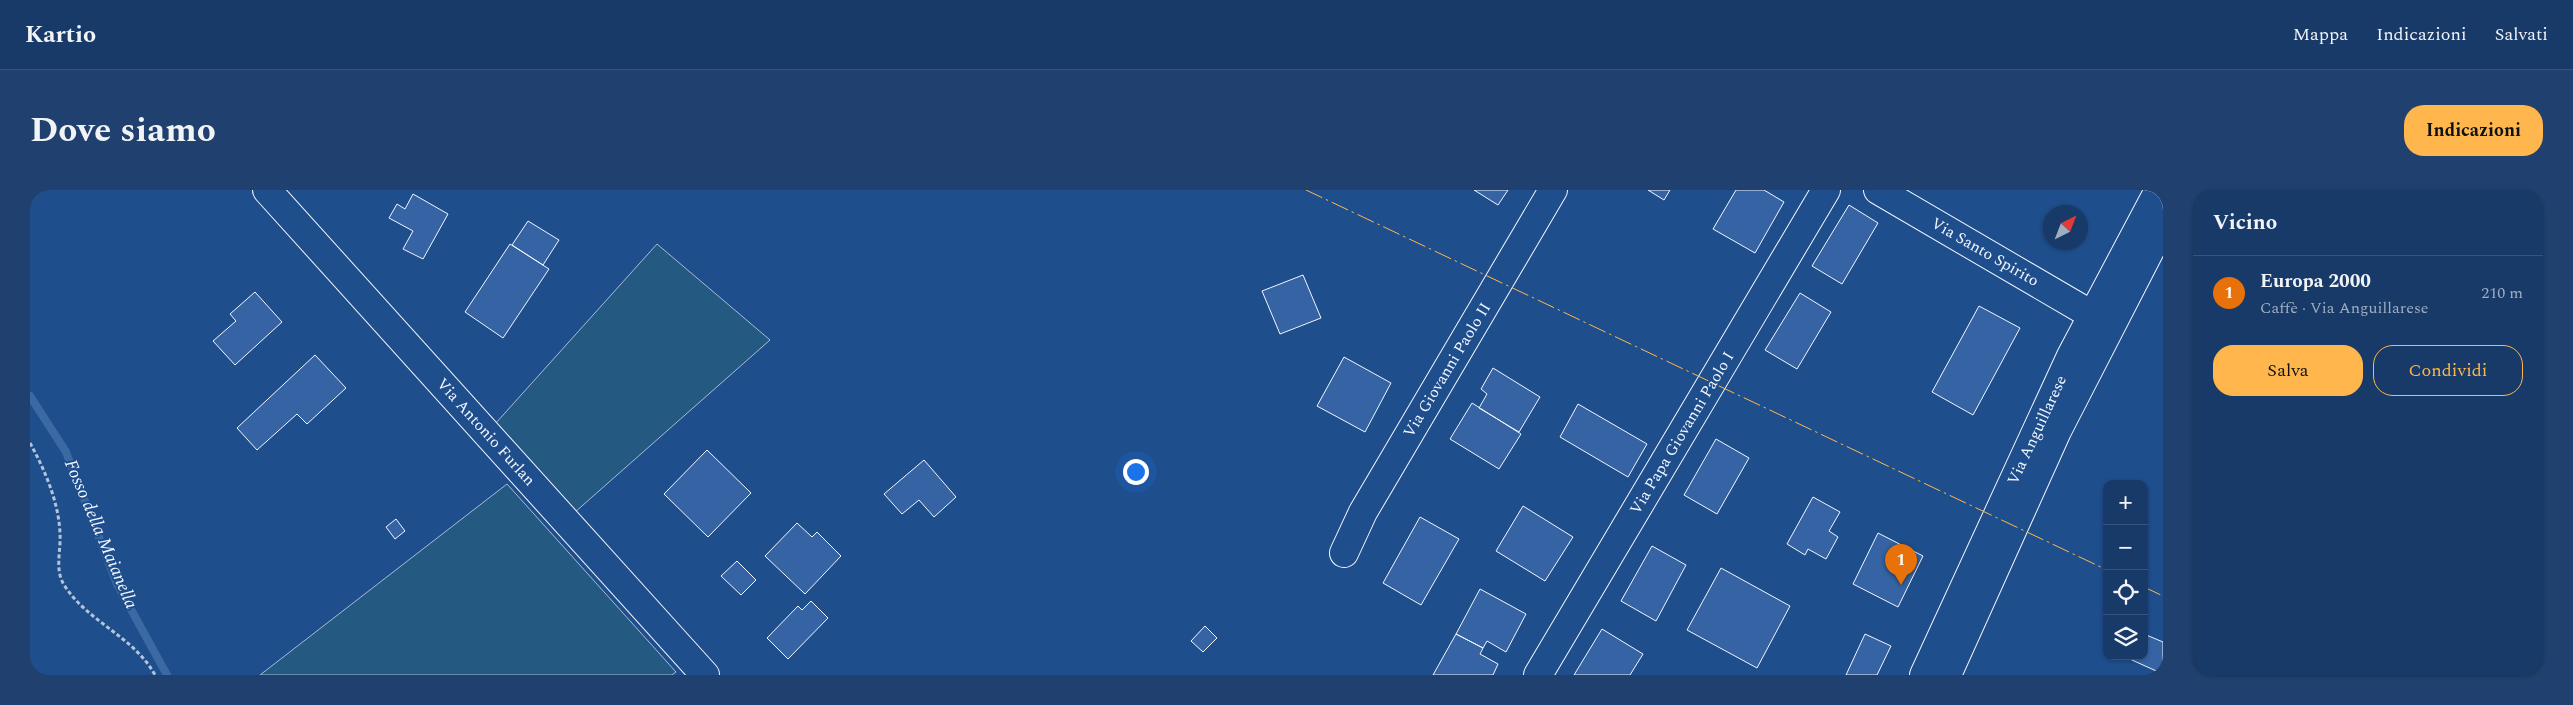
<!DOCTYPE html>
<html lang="it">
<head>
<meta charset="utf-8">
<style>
  body { margin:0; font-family:Spectral,serif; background:#20416f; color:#f1f3f6 }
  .controls { position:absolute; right:15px; bottom:15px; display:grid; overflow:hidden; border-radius:10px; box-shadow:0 1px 4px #0004 }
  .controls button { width:45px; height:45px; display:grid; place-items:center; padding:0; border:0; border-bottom:1px solid #36547d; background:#173a69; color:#f1f3f6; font:25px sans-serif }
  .compass { position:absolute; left:2013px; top:15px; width:45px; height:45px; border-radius:50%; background:#173a69; box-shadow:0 1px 4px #0004; rotate:42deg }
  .you { position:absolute; left:1105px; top:281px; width:18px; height:18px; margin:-12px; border:4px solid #fff; border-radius:50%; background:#1a73e8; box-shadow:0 0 0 8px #1a73e833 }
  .badge { display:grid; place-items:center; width:32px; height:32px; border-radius:50%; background:#ffb74d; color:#fff; font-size:16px; font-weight:700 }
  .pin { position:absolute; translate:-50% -41px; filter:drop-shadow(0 1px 2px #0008) }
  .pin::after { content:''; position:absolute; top:26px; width:18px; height:15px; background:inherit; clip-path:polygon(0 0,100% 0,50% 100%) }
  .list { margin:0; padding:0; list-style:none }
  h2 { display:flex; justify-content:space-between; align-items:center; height:65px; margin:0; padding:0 20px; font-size:21px }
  h2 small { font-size:16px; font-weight:400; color:#9eadc0 }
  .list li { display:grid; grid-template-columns:32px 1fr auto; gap:15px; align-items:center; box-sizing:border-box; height:75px; padding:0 20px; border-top:1px solid #36547d }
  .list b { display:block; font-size:19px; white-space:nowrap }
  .list p { margin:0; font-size:16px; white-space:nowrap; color:#9eadc0 }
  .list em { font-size:16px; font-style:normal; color:#9eadc0 }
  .actions { display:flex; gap:10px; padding:15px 20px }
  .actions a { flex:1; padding:11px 0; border:1px solid #ffb74d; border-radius:20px; text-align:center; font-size:18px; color:#ffb74d }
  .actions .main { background:#ffb74d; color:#111 }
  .icon { flex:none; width:28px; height:28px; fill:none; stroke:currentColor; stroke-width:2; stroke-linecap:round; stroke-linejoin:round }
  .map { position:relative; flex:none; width:2133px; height:485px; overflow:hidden; border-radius:20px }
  header { display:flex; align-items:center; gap:30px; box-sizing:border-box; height:70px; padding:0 25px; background:#173a69; border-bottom:1px solid #36547d }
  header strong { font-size:24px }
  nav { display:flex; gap:28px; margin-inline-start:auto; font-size:18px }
  .intro { display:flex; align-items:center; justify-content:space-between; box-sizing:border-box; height:120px; padding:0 30px }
  h1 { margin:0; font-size:35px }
  .button { padding:12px 22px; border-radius:20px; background:#ffb74d; color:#111; font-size:18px; font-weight:700 }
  main { display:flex; gap:30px; padding:0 30px }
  aside { flex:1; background:#173a69; border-radius:20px; box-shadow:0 1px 4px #0004 }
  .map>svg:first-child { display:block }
</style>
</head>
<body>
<header>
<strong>Kartio</strong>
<nav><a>Mappa</a><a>Indicazioni</a><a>Salvati</a></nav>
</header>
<div class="intro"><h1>Dove siamo</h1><a class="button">Indicazioni</a></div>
<main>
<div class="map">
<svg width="2133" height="485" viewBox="0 0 2133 485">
  <rect width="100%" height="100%" fill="#1f4e8c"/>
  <path fill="#245a82" stroke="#a8bbd7" d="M 627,54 L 740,150 L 544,323 L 465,234 Z
    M 477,294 L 646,482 L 642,485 L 230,485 Z"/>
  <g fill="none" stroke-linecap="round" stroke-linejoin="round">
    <path stroke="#3b69a3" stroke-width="8" d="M 0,206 L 36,262 L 87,394 L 137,485"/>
  </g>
  <path fill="#3563a3" stroke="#f2f6ff" d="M 1444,0 L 1478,0 L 1468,15 Z
    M 1618,0 L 1640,0 L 1634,10 Z
    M 1706,0 L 1734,0 L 1754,12 L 1725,63 L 1683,39 Z
    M 383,4 L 418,24 L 393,69 L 373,59 L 383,41 L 359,28 L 367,14 L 375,19 Z
    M 1819,15 L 1848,33 L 1812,94 L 1782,76 Z
    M 498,31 L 529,50 L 513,75 L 482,55 Z
    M 480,54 L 519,79 L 473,148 L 435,122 Z
    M 1273,85 L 1291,128 L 1250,144 L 1232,101 Z
    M 225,102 L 252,132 L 205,175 L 183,151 L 206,131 L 200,124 Z
    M 1770,103 L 1801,122 L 1767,179 L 1735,160 Z
    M 1949,116 L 1990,138 L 1943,225 L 1902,202 Z
    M 285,165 L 316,198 L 277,234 L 267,224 L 227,260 L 207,238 Z
    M 1314,167 L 1361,193 L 1335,242 L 1287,216 Z
    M 1463,178 L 1510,207 L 1489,242 L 1449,218 L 1457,204 L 1451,199 Z
    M 1442,213 L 1491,244 L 1469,279 L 1420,249 Z
    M 1548,214 L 1617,254 L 1598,287 L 1530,247 Z
    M 1686,249 L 1719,268 L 1687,324 L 1654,305 Z
    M 677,260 L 721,303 L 678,347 L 634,304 Z
    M 894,270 L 926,307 L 904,327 L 889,310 L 872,324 L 854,304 Z
    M 1783,307 L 1810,322 L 1799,341 L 1808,347 L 1796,369 L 1778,359 L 1775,365 L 1757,354 Z
    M 1493,316 L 1543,347 L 1515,391 L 1466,361 Z
    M 1390,327 L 1429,349 L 1391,415 L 1353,393 Z
    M 366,329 L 375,341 L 365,349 L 356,337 Z
    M 767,333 L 782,347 L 787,342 L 811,366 L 775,404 L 735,366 Z
    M 1848,343 L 1893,366 L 1868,417 L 1823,394 Z
    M 1622,356 L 1656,375 L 1626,431 L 1591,411 Z
    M 707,371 L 726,390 L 711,405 L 691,386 Z
    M 1691,378 L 1760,416 L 1727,478 L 1657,440 Z
    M 1450,399 L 1496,424 L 1476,462 L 1457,451 L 1453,458 L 1426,444 Z
    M 781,411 L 798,428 L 758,469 L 737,448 L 768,416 L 772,420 Z
    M 1175,436 L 1187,448 L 1173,462 L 1161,451 Z
    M 1572,439 L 1613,464 L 1600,485 L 1544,485 Z
    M 1426,444 L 1453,458 L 1450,464 L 1468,474 L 1463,485 L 1403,485 Z
    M 1835,444 L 1861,456 L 1847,485 L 1816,485 Z
    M 2114,444 L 2133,452 L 2133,484 L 2093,466 L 2114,466 Z"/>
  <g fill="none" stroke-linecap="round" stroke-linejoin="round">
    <defs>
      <path id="minor" d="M 237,0 L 675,485
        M 1848,0 L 2062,125
        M 1314,363 L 1333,322 L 1523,0
        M 1508,485 L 1796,0
        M 1917,485 L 2027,241 L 2133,35"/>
      <path id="major" d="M 1894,485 L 2041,166 L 2129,0"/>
    </defs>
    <use href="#minor" stroke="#f2f6ff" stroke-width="30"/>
    <use href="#major" stroke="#f2f6ff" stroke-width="30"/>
    <path stroke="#b3c4dc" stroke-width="3" stroke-dasharray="4 2.5" stroke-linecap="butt" d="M 0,253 C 15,280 29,313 30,344 C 31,360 25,378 33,393 C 55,431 104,446 125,485"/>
    <use href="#minor" stroke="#1f4e8c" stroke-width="28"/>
    <use href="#major" stroke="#1f4e8c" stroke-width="28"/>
    <path stroke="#ffb74d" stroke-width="1" stroke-dasharray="18 4 2.5 4" stroke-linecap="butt" d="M 1276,0 L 2077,380
      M 2114,397 L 2133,406"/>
  </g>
  <g text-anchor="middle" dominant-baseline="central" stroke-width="4" stroke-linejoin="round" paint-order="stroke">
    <g font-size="16" fill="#f2f6ff" stroke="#1f4e8c">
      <text transform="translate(1955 62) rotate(30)">Via Santo Spirito</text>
      <text transform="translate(1417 180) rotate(-59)">Via Giovanni Paolo II</text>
      <text transform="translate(2007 240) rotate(-65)">Via Anguillarese</text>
      <text transform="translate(456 242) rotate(48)">Via Antonio Furlan</text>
      <text transform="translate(1652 243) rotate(-59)">Via Papa Giovanni Paolo I</text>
    </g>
    <g font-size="18" font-style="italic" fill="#f2f6ff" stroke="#1f4e8c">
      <text transform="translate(71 344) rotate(67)">Fosso della Maianella</text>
    </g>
  </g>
</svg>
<div class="controls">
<button>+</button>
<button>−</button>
<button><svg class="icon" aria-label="locate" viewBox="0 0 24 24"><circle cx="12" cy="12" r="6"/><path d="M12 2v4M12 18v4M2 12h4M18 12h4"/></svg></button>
<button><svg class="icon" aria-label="layers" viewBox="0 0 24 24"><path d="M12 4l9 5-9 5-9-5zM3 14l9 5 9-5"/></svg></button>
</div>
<svg class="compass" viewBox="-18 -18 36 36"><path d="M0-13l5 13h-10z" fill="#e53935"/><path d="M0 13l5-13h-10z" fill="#9eadc0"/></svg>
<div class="you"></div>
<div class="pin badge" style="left:1871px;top:395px;background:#e8710a">1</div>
</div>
<aside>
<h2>Vicino<small></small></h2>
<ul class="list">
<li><span class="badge" style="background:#e8710a">1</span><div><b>Europa 2000</b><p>Caffè · Via Anguillarese</p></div><em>210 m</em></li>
</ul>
<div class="actions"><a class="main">Salva</a><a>Condividi</a></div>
</aside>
</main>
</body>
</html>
